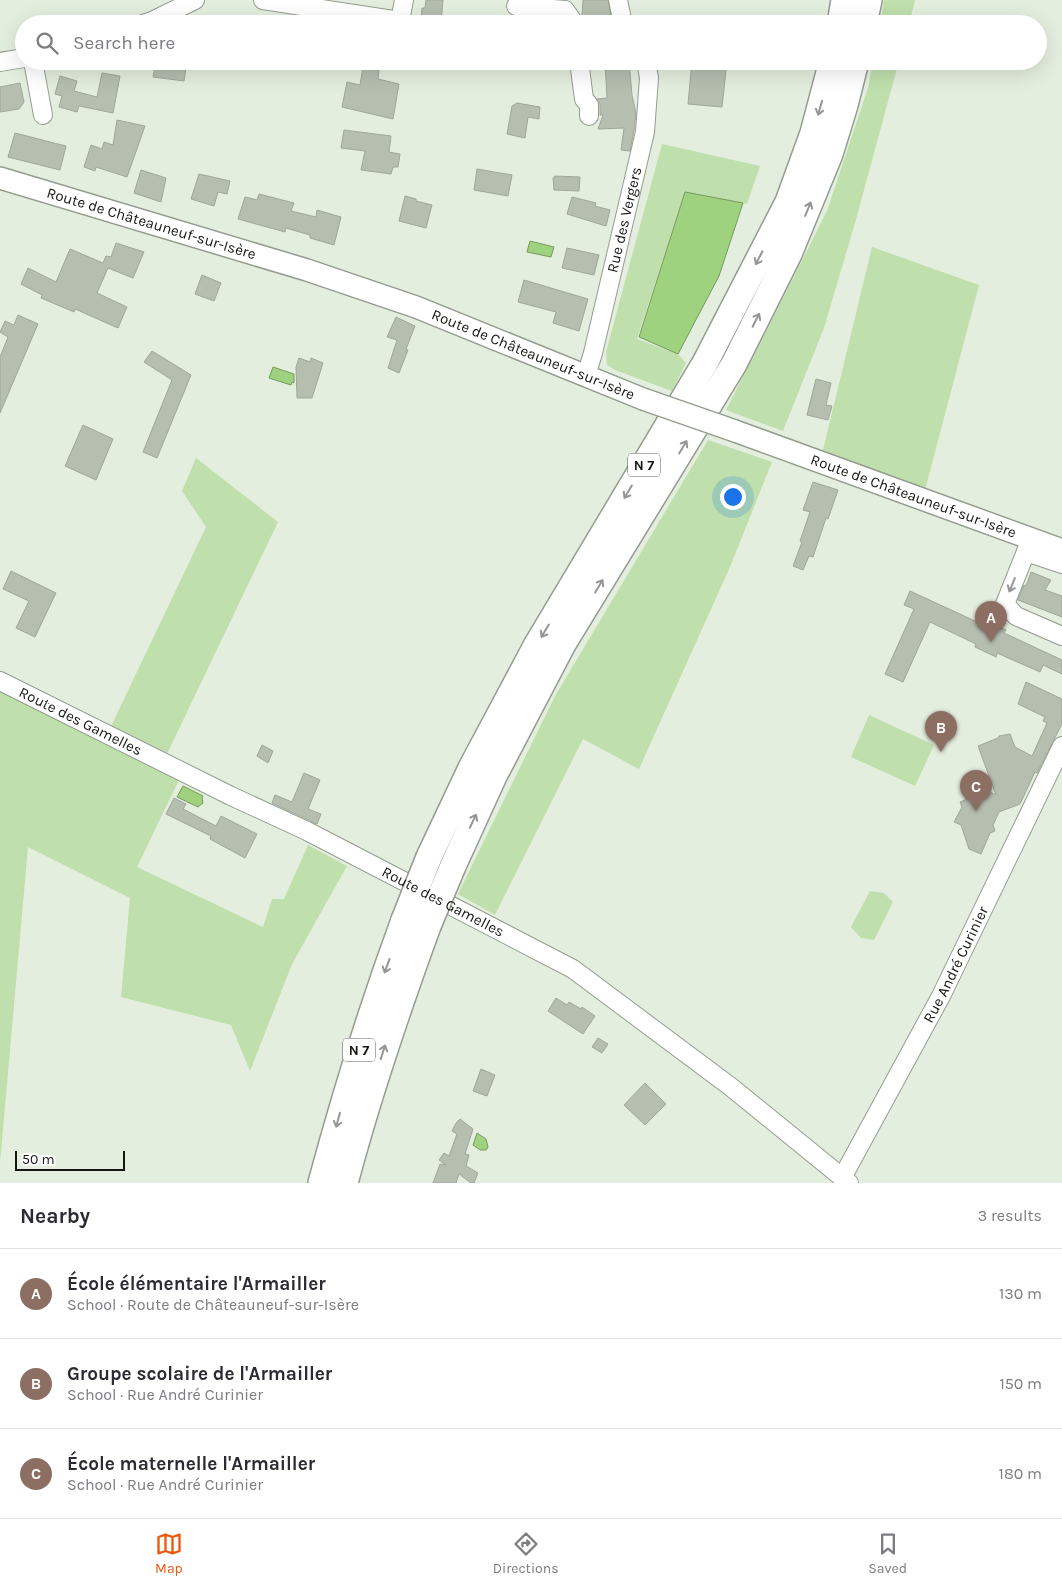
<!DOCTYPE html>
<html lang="en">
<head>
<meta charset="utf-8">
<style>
  body { margin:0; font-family:Karla,sans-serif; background:#f2f2f3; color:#2b2b33 }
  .scale { position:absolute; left:15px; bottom:12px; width:110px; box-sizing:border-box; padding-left:5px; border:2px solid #131611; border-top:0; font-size:14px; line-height:18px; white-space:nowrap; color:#131611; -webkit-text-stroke:4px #fff; paint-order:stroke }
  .you { position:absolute; left:732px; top:496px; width:18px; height:18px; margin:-12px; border:4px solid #fff; border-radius:50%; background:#1a73e8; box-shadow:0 0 0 8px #1a73e833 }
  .badge { display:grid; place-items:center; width:32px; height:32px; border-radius:50%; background:#ea580c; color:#fff; font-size:16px; font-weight:700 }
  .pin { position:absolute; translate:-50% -41px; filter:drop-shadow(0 1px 2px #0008) }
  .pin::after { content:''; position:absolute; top:26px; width:18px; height:15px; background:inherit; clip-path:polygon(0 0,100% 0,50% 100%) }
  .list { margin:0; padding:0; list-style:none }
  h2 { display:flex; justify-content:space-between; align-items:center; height:65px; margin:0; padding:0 20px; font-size:21px }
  h2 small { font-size:16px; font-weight:400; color:#7c7c81 }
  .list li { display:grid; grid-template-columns:32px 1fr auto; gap:15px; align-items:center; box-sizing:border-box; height:90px; padding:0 20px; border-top:1px solid #e1e1e2 }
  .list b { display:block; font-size:19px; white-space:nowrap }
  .list p { margin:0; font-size:16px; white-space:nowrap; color:#7c7c81 }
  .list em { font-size:16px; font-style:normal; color:#7c7c81 }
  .icon { flex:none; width:28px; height:28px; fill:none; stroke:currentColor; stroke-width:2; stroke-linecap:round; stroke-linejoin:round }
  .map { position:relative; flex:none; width:1062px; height:1183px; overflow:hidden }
  .search { position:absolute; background:#fff; box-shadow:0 5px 20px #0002; left:15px; right:15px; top:15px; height:55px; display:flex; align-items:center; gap:12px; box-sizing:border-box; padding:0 18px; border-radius:28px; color:#7c7c81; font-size:19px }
  .sheet { height:335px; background:#fff }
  nav { display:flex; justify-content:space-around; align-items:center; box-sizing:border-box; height:70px; border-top:1px solid #e1e1e2; background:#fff; font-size:14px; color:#7c7c81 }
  nav a { display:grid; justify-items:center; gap:2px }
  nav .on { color:#ea580c }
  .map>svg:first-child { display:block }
</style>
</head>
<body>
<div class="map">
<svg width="1062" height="1183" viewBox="0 0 1062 1183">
  <rect width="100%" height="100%" fill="#e4eede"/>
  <path fill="#bfdfac" d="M 884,0 L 915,0 L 909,24 L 880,24 Z
    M 873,61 L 899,61 L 855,223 L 824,328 L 783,431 L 726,410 L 827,211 L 868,88 Z
    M 662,144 L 760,166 L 747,204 L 685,192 L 637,339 L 678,354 L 686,363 L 672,391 L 615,370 L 607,365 L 606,352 Z
    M 872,247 L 979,285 L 925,490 L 823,450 Z
    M 708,440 L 772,462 L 730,567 L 639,769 L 583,739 L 495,915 L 458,894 L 555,696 Z
    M 196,458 L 278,522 L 165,758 L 179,780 L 137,867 L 263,927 L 272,899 L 284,899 L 308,845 L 347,866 L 292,964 L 250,1071 L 231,1025 L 121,997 L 130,898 L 28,847 L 0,1163 L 0,689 L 104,741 L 206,527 L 182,491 Z
    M 869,715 L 934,745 L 915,786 L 851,757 Z
    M 870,891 L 884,893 L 893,902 L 874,940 L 861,938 L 851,927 Z"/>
  <path fill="#9fd27e" stroke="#759a5d" d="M 685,192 L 743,203 L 719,276 L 678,354 L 639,337 Z
    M 530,241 L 554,247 L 551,257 L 527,252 Z
    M 273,367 L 294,374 L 294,383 L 292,382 L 291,385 L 269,378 Z
    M 183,786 L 203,796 L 202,798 L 203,803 L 198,807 L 177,797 Z
    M 477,1133 L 486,1139 L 488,1147 L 486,1150 L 480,1150 L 473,1145 Z"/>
  <path fill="#b5beaf" stroke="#9ea799" d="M 426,0 L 443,0 L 441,23 L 421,21 L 422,8 L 425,8 Z
    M 583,0 L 608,0 L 612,22 L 585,21 L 582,16 Z
    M 156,61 L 187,61 L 184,81 L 153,77 Z
    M 364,61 L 380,61 L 378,79 L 399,84 L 393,119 L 342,107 L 347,82 L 360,85 Z
    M 605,61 L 629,61 L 632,95 L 636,113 L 634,130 L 630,151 L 621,150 L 624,128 L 598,129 L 603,115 L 600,115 L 600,105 L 597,99 L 607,98 Z
    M 692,61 L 727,61 L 722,107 L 688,104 Z
    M 102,73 L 120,76 L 113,113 L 79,106 L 77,112 L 59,107 L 62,96 L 55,94 L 60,76 L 77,81 L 74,91 L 97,97 Z
    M 20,83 L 24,102 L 19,109 L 0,112 L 0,87 Z
    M 517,103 L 540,107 L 539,119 L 528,117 L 525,138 L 507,134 L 512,106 Z
    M 117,120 L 145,126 L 127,177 L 96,167 L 95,171 L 84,167 L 91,145 L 102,149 L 104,142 L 113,145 Z
    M 344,130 L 391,136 L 389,152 L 400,154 L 398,167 L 393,167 L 391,174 L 361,170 L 365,151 L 341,148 Z
    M 15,133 L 66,146 L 60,170 L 8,157 Z
    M 477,169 L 512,175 L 508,196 L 474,190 Z
    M 141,170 L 166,178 L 161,202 L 134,193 Z
    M 199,174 L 230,181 L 227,194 L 218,192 L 214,206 L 191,199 Z
    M 555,176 L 580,177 L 579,191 L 554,190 L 553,178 Z
    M 259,194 L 294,203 L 291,211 L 316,217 L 317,210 L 341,217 L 334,245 L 310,238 L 310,235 L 286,228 L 285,232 L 238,219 L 245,197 L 257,200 Z
    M 405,196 L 416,199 L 416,201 L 432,205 L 426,228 L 399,221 Z
    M 572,197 L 596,203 L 595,206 L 610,210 L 606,226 L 567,214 Z
    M 116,243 L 144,252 L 133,278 L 108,268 L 97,293 L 127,307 L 118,328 L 75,309 L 74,312 L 41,298 L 42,295 L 21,284 L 28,268 L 56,282 L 70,249 L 103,263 L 106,256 L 111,257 Z
    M 567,248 L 599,255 L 594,275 L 562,268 Z
    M 202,275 L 221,283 L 214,301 L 195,294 Z
    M 524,280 L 588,299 L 579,331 L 553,323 L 556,312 L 518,302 Z
    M 18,315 L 38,324 L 0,413 L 0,357 L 8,337 L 0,332 L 5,321 L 14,325 Z
    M 396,317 L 415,326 L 406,349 L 408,350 L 399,373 L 388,368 L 397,340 L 387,337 Z
    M 152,351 L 191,375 L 157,458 L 143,452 L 172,380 L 144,362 Z
    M 299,358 L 310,362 L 311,358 L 323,363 L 312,398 L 297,398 L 296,367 Z
    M 816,379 L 831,383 L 826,405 L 832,406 L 828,420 L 807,415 Z
    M 83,425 L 113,439 L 96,480 L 65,466 Z
    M 813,482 L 838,490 L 828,519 L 826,518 L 813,557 L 809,556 L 803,570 L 793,566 L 802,542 L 800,541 L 810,512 L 803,510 Z
    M 11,571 L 56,593 L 35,637 L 16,628 L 29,601 L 3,589 Z
    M 1031,572 L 1051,580 L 1045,590 L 1062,596 L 1062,617 L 1018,600 L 1024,585 L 1026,586 Z
    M 910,591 L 988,627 L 988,622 L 1006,630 L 1004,633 L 1062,660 L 1062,674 L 1043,665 L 1040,672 L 997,653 L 996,657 L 975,647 L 976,644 L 930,622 L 903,682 L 885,674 L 914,609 L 904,605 Z
    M 1026,682 L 1062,699 L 1062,724 L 1037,773 L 1035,772 L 1020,804 L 999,812 L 993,825 L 995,831 L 990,833 L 981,854 L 969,849 L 961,825 L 954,822 L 962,807 L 960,802 L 965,800 L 973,784 L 996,795 L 978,746 L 998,738 L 999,736 L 1010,734 L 1015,747 L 1032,756 L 1047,723 L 1043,721 L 1045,717 L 1018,704 Z
    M 262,745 L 273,751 L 268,763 L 257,756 Z
    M 304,773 L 320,780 L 308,809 L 321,814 L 317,824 L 272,803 L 275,795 L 292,802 Z
    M 174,798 L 186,804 L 183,809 L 216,826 L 221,816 L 257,834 L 245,858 L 210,839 L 211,836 L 166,814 Z
    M 556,998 L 567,1005 L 569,1002 L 581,1009 L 582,1007 L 595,1016 L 583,1034 L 548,1011 Z
    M 598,1038 L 608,1044 L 602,1053 L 592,1047 Z
    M 481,1069 L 495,1075 L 487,1096 L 473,1091 Z
    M 645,1083 L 666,1104 L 645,1125 L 624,1105 Z
    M 460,1119 L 473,1129 L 465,1154 L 469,1155 L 466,1166 L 478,1173 L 474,1183 L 471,1183 L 459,1174 L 456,1183 L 433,1183 L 440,1164 L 446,1165 L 439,1160 L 444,1153 L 449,1156 L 457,1134 L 452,1131 L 456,1123 Z"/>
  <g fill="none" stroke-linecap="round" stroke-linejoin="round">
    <defs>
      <g id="minor">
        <path d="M 263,0 L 400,21 L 404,0"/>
        <path d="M 618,0 L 623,24"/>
        <path d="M 516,6 L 565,10 L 575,24"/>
        <path d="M 143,24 L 152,21 L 195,0"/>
        <path d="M 33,61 L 43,115"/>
        <path d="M 579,61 L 584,99 L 589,105 L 589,116"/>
        <path d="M 0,62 L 24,58"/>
        <path id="s1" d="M 586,376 L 593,353 L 645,132 L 649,78 L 646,61"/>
        <path d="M 1031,539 L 1005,604 L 1016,616 L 1062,636"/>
        <path d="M 1026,552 L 1062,564"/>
        <path id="s2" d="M 0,681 L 231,796 L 307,831 L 573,969 L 731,1087 L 849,1183"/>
        <path id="s3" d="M 842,1178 L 941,996 L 1062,746"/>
      </g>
      <g id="major">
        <path id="s4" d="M 0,178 L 307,270 L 416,307 L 643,399"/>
        <path id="s5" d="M 735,431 L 1062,550"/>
      </g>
      <path id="highway" d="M 840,24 L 844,0
        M 864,24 L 869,0
        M 429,857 L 471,768 L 536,646 L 705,363 L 788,202 L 813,133 L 832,61
        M 453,866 L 494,776 L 563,644 L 734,364 L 789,254 L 830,154 L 845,105 L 856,61
        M 321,1183 C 345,1094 372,1007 404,920
        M 345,1183 C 368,1096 397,1011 428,926"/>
    </defs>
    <use href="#minor" stroke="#939c8e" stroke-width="20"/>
    <use href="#major" stroke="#939c8e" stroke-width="24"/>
    <use href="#highway" stroke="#939c8e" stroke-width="28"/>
    <use href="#minor" stroke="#fff" stroke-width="18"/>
    <use href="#major" stroke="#fff" stroke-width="21"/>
    <use href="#highway" stroke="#fff" stroke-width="25"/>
    <defs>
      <path id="major-bridge" d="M 643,399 L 735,431"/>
      <path id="highway-bridge" d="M 404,920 L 429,857
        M 428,926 L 453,866"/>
    </defs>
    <use href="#major-bridge" stroke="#939c8e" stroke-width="24" stroke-linecap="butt"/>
    <use href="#highway-bridge" stroke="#939c8e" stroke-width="28" stroke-linecap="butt"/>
    <use href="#major-bridge" stroke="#fff" stroke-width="21"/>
    <use href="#highway-bridge" stroke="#fff" stroke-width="25"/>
  </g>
  <defs><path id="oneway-shaft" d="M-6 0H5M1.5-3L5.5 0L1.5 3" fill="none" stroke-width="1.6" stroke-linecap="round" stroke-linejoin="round" transform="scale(1.25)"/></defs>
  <g stroke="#959694">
    <use href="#oneway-shaft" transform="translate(820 108) rotate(106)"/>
    <use href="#oneway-shaft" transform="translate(808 209) rotate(-68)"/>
    <use href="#oneway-shaft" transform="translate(759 258) rotate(117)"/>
    <use href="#oneway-shaft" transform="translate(756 320) rotate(-63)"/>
    <use href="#oneway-shaft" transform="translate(683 447) rotate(-59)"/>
    <use href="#oneway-shaft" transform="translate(628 492) rotate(121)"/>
    <use href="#oneway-shaft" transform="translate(1012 585) rotate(112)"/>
    <use href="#oneway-shaft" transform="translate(599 586) rotate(-59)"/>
    <use href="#oneway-shaft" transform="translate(545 631) rotate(121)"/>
    <use href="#oneway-shaft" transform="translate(473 821) rotate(-65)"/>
    <use href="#oneway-shaft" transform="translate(387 966) rotate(110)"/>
    <use href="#oneway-shaft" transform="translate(383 1052) rotate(-72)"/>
    <use href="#oneway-shaft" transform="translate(338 1120) rotate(105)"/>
  </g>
  <g text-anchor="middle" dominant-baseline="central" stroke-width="5" stroke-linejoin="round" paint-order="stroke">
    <g fill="#fff" stroke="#5a5c58" stroke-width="1">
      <rect x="628" y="453.5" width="32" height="23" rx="4"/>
      <rect x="343" y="1038.5" width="32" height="23" rx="4"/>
    </g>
    <g font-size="14" font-weight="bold" fill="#131611">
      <text x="644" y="465">N 7</text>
      <text x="359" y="1050">N 7</text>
    </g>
    <g font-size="15" fill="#131611" stroke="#fff">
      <text stroke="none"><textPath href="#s1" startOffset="161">Rue des Vergers</textPath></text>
      <text stroke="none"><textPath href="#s4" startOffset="158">Route de Châteauneuf-sur-Isère</textPath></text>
      <text stroke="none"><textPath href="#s4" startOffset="562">Route de Châteauneuf-sur-Isère</textPath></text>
      <text stroke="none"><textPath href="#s5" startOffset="190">Route de Châteauneuf-sur-Isère</textPath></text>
      <text stroke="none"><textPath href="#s2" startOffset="90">Route des Gamelles</textPath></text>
      <text stroke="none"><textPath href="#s2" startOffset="495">Route des Gamelles</textPath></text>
      <text stroke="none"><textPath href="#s3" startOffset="242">Rue André Curinier</textPath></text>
    </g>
  </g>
</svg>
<div class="scale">50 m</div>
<div class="you"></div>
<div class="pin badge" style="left:991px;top:642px;background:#8d6e63">A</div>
<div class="pin badge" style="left:941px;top:752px;background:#8d6e63">B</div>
<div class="pin badge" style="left:976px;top:811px;background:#8d6e63">C</div>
<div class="search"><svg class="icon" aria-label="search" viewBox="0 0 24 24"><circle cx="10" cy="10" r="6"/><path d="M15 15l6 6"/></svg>Search here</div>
</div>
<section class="sheet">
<h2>Nearby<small>3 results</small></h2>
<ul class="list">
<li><span class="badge" style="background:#8d6e63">A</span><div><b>École élémentaire l'Armailler</b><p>School · Route de Châteauneuf-sur-Isère</p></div><em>130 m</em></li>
<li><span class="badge" style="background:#8d6e63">B</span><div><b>Groupe scolaire de l'Armailler</b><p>School · Rue André Curinier</p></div><em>150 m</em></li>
<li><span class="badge" style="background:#8d6e63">C</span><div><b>École maternelle l'Armailler</b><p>School · Rue André Curinier</p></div><em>180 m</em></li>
</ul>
</section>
<nav>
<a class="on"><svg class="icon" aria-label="map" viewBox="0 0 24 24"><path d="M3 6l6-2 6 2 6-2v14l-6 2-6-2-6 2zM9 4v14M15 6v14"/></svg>Map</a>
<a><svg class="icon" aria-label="directions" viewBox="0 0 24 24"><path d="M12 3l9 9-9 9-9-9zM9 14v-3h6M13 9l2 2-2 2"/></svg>Directions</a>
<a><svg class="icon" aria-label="saved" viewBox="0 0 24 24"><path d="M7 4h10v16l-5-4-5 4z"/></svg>Saved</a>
</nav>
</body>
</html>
